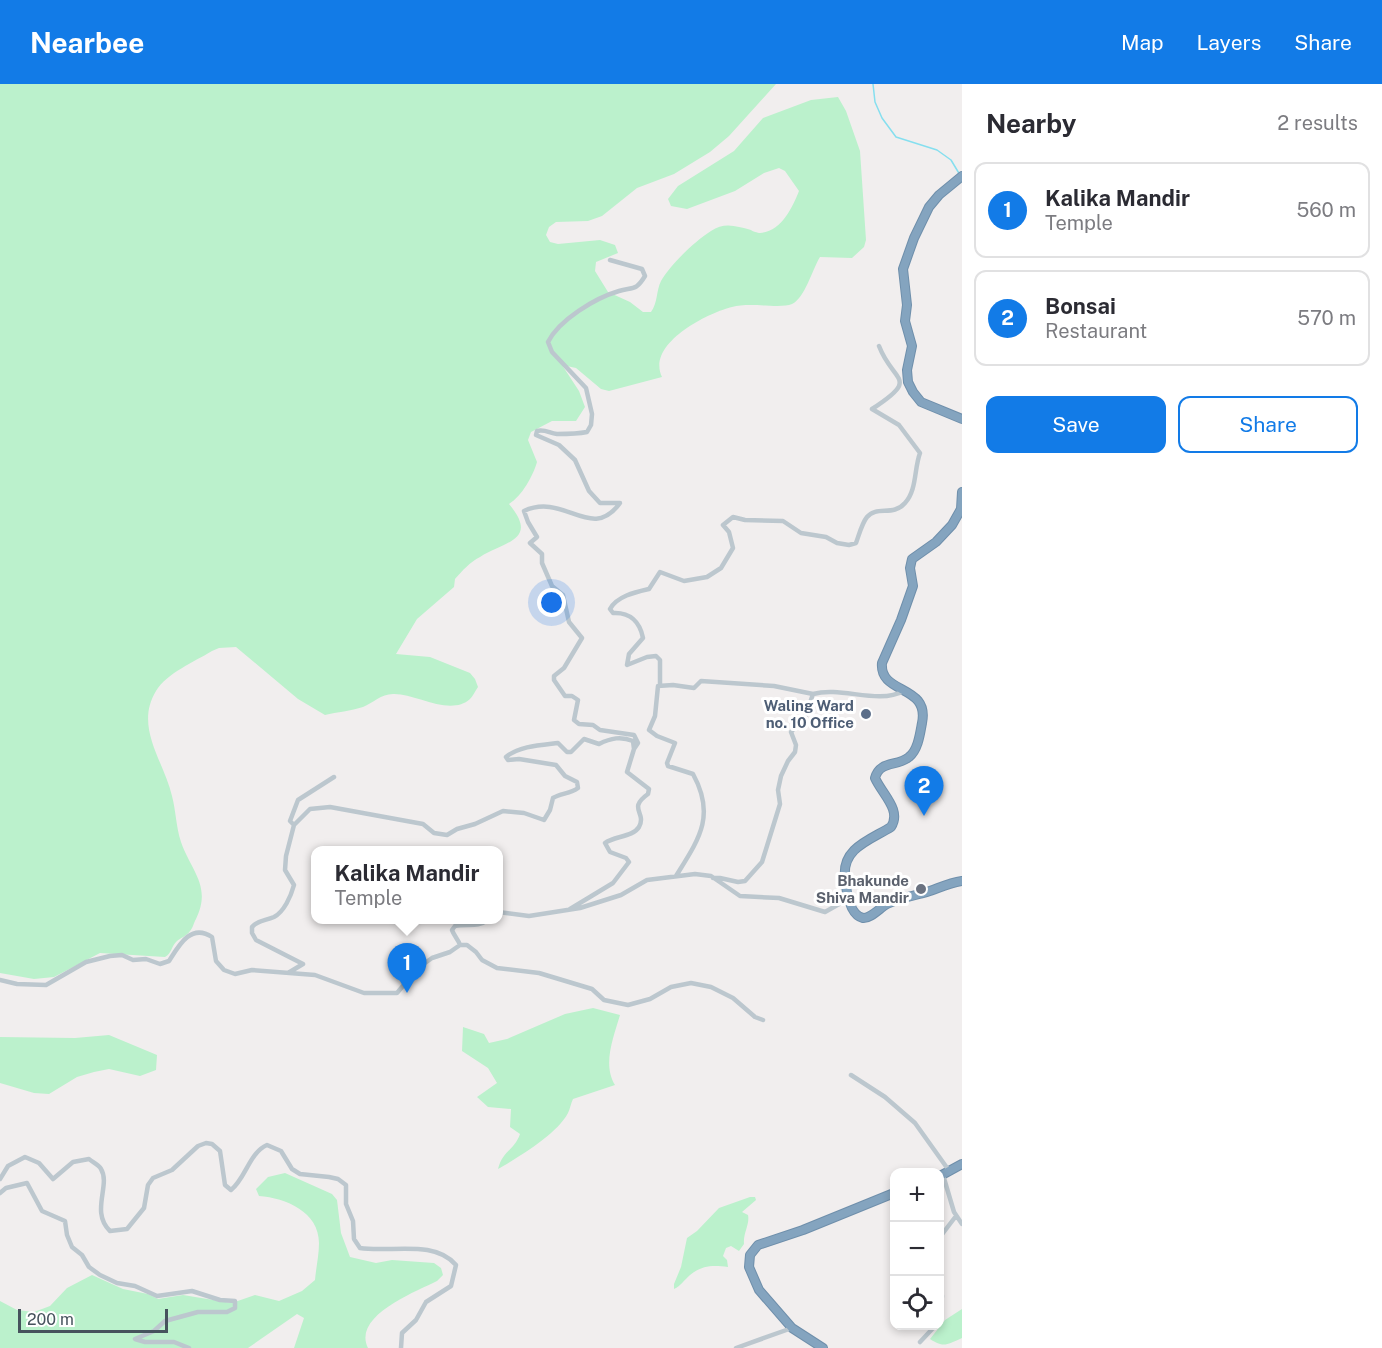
<!DOCTYPE html>
<html lang="en">
<head>
<meta charset="utf-8">
<style>
  body { margin:0; font-family:"Public Sans",sans-serif; background:#f7f7f7; color:#2b2b33 }
  .controls { position:absolute; right:18px; bottom:18px; display:grid; overflow:hidden; border-radius:12px; box-shadow:0 3px 9px #0003 }
  .controls button { width:54px; height:54px; display:grid; place-items:center; padding:0; border:0; border-bottom:2px solid #e1e1e2; background:#fff; color:#2b2b33; font:30px sans-serif }
  .scale { position:absolute; left:18px; bottom:15px; width:150px; box-sizing:border-box; padding-left:6px; border:3px solid #46535d; border-top:0; font-size:16px; line-height:21px; white-space:nowrap; color:#46535d; -webkit-text-stroke:4px #fff; paint-order:stroke }
  .you { position:absolute; left:552px; top:519px; width:21px; height:21px; margin:-15px; border:4px solid #fff; border-radius:50%; background:#1a73e8; box-shadow:0 0 0 9px #1a73e833 }
  .badge { display:grid; place-items:center; width:39px; height:39px; border-radius:50%; background:#127be7; color:#fff; font-size:20px; font-weight:700 }
  .pin { position:absolute; translate:-50% -50px; filter:drop-shadow(0 2px 3px #0008) }
  .pin::after { content:''; position:absolute; top:32px; width:21px; height:18px; background:inherit; clip-path:polygon(0 0,100% 0,50% 100%) }
  .popup { position:absolute; left:311px; top:762px; width:192px; height:78px; box-sizing:border-box; display:grid; place-content:center; border-radius:12px; background:#fff; filter:drop-shadow(0 2px 4px #0005); font-size:20px; white-space:nowrap; color:#7c7c81 }
  .popup b { font-size:22px; color:#2b2b33 }
  .popup::after { content:''; position:absolute; left:50%; top:100%; margin-left:-12px; border:12px solid transparent; border-top-color:#fff }
  .list { margin:0; padding:0; list-style:none }
  h2 { display:flex; justify-content:space-between; align-items:center; height:78px; margin:0; padding:0 24px; font-size:26px }
  h2 small { font-size:20px; font-weight:400; color:#7c7c81 }
  .list li { display:grid; grid-template-columns:39px 1fr auto; gap:18px; align-items:center; box-sizing:border-box; height:96px; margin:0 12px 12px; padding:0 12px; border:2px solid #e1e1e2; border-radius:12px }
  .list b { display:block; font-size:22px; white-space:nowrap }
  .list p { margin:0; font-size:20px; white-space:nowrap; color:#7c7c81 }
  .list em { font-size:20px; font-style:normal; color:#7c7c81 }
  .actions { display:flex; gap:12px; padding:18px 24px }
  .actions a { flex:1; padding:14px 0; border:2px solid #127be7; border-radius:12px; text-align:center; font-size:21px; color:#127be7 }
  .actions .main { background:#127be7; color:#fff }
  .icon { flex:none; width:33px; height:33px; fill:none; stroke:currentColor; stroke-width:2; stroke-linecap:round; stroke-linejoin:round }
  .map { position:relative; flex:none; width:962px; height:1264px; overflow:hidden }
  header { display:flex; align-items:center; gap:36px; box-sizing:border-box; height:84px; padding:0 30px; background:#127be7; color:#fff }
  header strong { font-size:28px }
  nav { display:flex; gap:33px; margin-inline-start:auto; font-size:21px }
  main { display:flex }
  aside { flex:1; background:#fff }
  .map>svg:first-child { display:block }
</style>
</head>
<body>
<header>
<strong>Nearbee</strong>
<nav><a>Map</a><a>Layers</a><a>Share</a></nav>
</header>
<main>
<div class="map">
<svg width="962" height="1264" viewBox="0 0 962 1264">
  <rect width="100%" height="100%" fill="#f1eeee"/>
  <path fill="#bbf1cc" d="M 0,0 L 776,0 L 729,52 L 710,68 L 674,90 L 637,104 L 602,132 L 588,137 L 556,138 L 549,143 L 546,151 L 550,158 L 558,160 L 600,156 L 615,161 L 618,169 L 596,178 L 595,187 L 608,208 L 630,218 L 643,228 L 651,228 C 658,218 656,207 661,197 C 670,181 695,157 711,147 C 724,138 736,142 751,146 C 752,147 758,149 760,149 C 782,147 792,124 799,107 L 785,87 L 779,84 L 764,89 L 735,107 L 687,125 L 671,122 L 668,115 L 678,102 L 734,67 L 763,34 L 811,16 L 838,13 L 846,27 L 860,67 L 866,156 L 864,163 L 852,174 L 820,173 C 812,186 805,214 792,220 C 780,225 750,218 732,223 C 707,229 646,260 662,293 L 609,307 L 601,305 L 576,284 L 562,281 L 579,307 L 585,323 L 576,337 L 552,337 L 531,348 L 528,356 L 537,378 C 533,392 522,412 509,420 C 539,456 506,457 480,473 C 470,478 462,487 455,495 L 454,503 L 417,535 L 396,570 L 430,573 L 470,589 L 475,595 L 478,603 C 475,607 473,612 470,615 C 450,633 415,609 393,610 C 381,610 373,619 363,623 C 351,627 337,628 325,631 L 298,615 L 236,563 L 219,564 L 212,567 C 194,578 167,589 156,607 C 134,643 164,677 172,712 C 176,727 176,743 181,758 C 191,787 212,802 196,835 C 194,838 193,844 190,847 C 187,852 180,854 176,858 C 171,863 172,869 165,873 L 100,869 L 54,893 L 34,895 L 0,889 Z
    M 593,924 L 620,931 C 614,952 602,980 615,1001 L 573,1015 C 571,1019 570,1025 568,1029 C 557,1050 519,1073 498,1085 C 503,1066 514,1067 520,1050 L 510,1043 L 511,1025 L 488,1023 L 477,1013 L 497,999 L 488,984 L 462,967 L 463,943 L 484,950 L 489,959 L 507,955 L 565,930 Z
    M 109,951 L 157,971 L 156,986 L 140,992 L 109,985 L 94,988 L 77,993 L 49,1010 L 34,1009 L 0,999 L 0,953 L 75,954 Z
    M 285,1089 L 332,1110 L 337,1116 L 341,1149 L 350,1173 L 376,1179 L 392,1176 L 434,1179 L 441,1184 L 443,1191 L 437,1197 C 415,1208 352,1232 368,1264 L 294,1264 L 304,1234 L 297,1230 L 248,1264 L 0,1264 L 0,1217 L 17,1226 L 34,1228 L 50,1222 L 67,1204 L 92,1191 L 123,1205 L 148,1210 L 158,1215 L 183,1211 L 232,1219 L 255,1211 L 279,1217 L 302,1207 L 315,1196 C 316,1184 319,1171 319,1159 C 319,1128 286,1114 259,1112 L 256,1105 L 268,1093 Z
    M 750,1113 L 755,1113 L 756,1116 L 742,1128 L 748,1131 C 750,1140 743,1149 744,1160 L 739,1167 L 731,1162 L 726,1164 L 723,1172 L 727,1176 L 728,1183 C 713,1181 702,1181 690,1191 C 684,1196 681,1202 674,1205 L 674,1200 L 681,1183 L 687,1154 L 697,1147 L 719,1124 Z
    M 962,1225 L 962,1254 C 946,1261 944,1264 930,1255 L 945,1236 Z"/>
  <g fill="none" stroke-linecap="round" stroke-linejoin="round">
    <path stroke="#86dfef" stroke-width="1.5" d="M 873,0 L 875,18 L 882,34 L 896,53 L 937,66 L 951,76 L 960,91"/>
    <defs>
      <path id="highway" d="M 962,92 L 939,111 L 929,123 L 914,154 L 903,185 L 907,221 L 905,237 L 912,262 L 907,286 L 908,298 L 913,308 L 921,318 L 962,335
        M 962,408 L 961,425 L 952,441 L 936,458 L 912,475 L 910,484 L 913,502 L 901,536 L 882,579 C 879,611 930,600 922,639 C 920,650 918,666 909,673 C 897,683 880,676 875,694 C 882,710 902,726 891,743 C 870,756 842,764 845,793 C 846,805 849,831 863,834 C 870,835 880,824 887,820 C 900,814 913,812 927,808 C 939,804 949,799 962,797
        M 940,1092 L 962,1080
        M 823,1264 L 792,1244 L 759,1206 L 749,1183 L 750,1171 L 758,1161 L 803,1146 L 894,1109"/>
    </defs>
    <use href="#highway" stroke="#6f8fab" stroke-width="10"/>
    <path stroke="#bcc7ce" stroke-width="4.5" d="M 610,176 L 642,185 L 645,192 C 636,207 633,203 619,207 C 595,214 559,236 548,258 L 552,268 L 586,304 L 592,330 L 591,341 L 587,348 C 577,350 566,350 557,350 C 549,349 545,345 537,347 L 536,351 L 559,361 L 575,376 L 589,407 L 600,419 L 620,419 C 591,459 565,408 524,427 L 528,438 L 537,453 L 530,459 L 542,470 L 542,479 L 552,502 L 563,511 L 569,538 L 582,554 L 564,584 L 554,592 L 554,596 L 565,612 L 572,612 L 578,616 L 574,636 L 579,640 L 593,641 L 600,646 L 634,651 L 638,659 L 634,665
      M 660,602 L 660,576 L 656,572 L 647,573 L 627,581 L 629,570 L 643,554 C 640,538 630,528 613,529 L 610,525 C 617,512 636,508 649,505 L 660,488 L 684,497 L 707,493 L 721,484 L 733,464 L 729,448 L 723,441 L 733,433 L 745,436 L 783,437 L 801,449 L 826,453 L 837,459 L 849,461 L 856,459 C 859,451 862,439 867,433 C 877,421 893,433 905,419 C 917,406 914,385 920,369 L 899,341 L 872,325 C 921,293 893,299 879,262
      M 334,693 L 298,716 L 290,737 L 294,741 L 310,725 L 330,723 L 423,740 L 434,749 L 447,751 L 457,745 L 475,740 L 503,727 L 524,729 L 544,736 L 550,726 L 553,714 C 561,709 570,710 578,704 L 577,698 L 565,692 L 556,681 L 519,675 L 508,676 L 506,673 C 519,662 541,661 558,659 L 567,668 L 571,668 L 584,655 L 599,660 C 611,654 621,652 633,657 L 634,665 L 627,688 L 649,705 L 648,710 C 627,725 647,728 639,743 C 633,753 614,752 605,759 L 610,768 L 626,774 L 629,778 L 613,799 L 570,825
      M 676,792 C 699,755 716,732 693,690 L 668,682 L 667,679 L 675,659 L 657,652 L 649,646 L 655,632 L 658,602 L 673,601 L 694,604 L 701,597 L 774,602 L 813,610
      M 713,794 L 720,794 L 738,798 L 745,797 L 762,778 L 780,720 L 778,706 L 781,692 L 788,677 L 795,668 L 796,661 L 791,648 L 806,631 L 813,610 C 842,602 877,621 904,607
      M 498,828 L 529,832 L 580,824 L 621,811 L 647,796 L 695,790 L 711,792 L 740,812 L 779,814 L 825,828 L 848,815
      M 460,861 C 458,855 454,852 452,846 L 455,842 C 468,839 477,844 488,836
      M 288,889 L 303,880 L 256,856 L 252,849 L 252,843 C 258,836 265,837 274,833 C 284,828 291,812 294,801 L 285,786 L 286,772 L 294,741
      M 0,896 L 17,900 L 46,901 L 86,878 L 110,872 L 122,871 L 133,876 L 146,875 L 160,880 L 169,877 C 179,861 191,839 212,853 L 216,877 L 224,886 L 235,890 L 252,886 L 315,891 L 364,909 L 397,909 L 418,884 L 432,874 L 450,868 L 460,861 L 467,861 L 476,868 L 482,876 L 497,884 L 539,889 L 592,905 L 604,916 L 628,921 L 650,915 L 671,903 L 691,899 L 711,903 L 733,914 L 755,933 L 763,936
      M 851,991 L 885,1013 L 915,1039 L 950,1088
      M 943,1091 L 954,1128 L 962,1140
      M 0,1095 L 8,1082 L 25,1073 L 39,1079 L 53,1095 L 73,1078 L 89,1075 C 92,1078 99,1081 101,1085 C 111,1101 90,1128 110,1147 L 127,1145 L 144,1124 L 148,1101 L 153,1094 L 172,1086 L 198,1062 L 206,1059 L 212,1060 L 220,1067 L 225,1101 L 231,1106 C 246,1094 249,1069 267,1061 L 281,1067 L 292,1085 L 300,1090 L 329,1093 L 338,1095 L 346,1101 L 346,1120 L 353,1137 L 354,1155 L 360,1164 C 390,1169 434,1155 456,1181 L 451,1202 L 426,1218 L 416,1236 L 402,1249 L 401,1264
      M 0,1109 L 6,1104 L 27,1099 L 42,1127 L 65,1137 L 67,1151 L 72,1163 L 82,1171 L 89,1183 L 100,1191 L 117,1199 L 135,1202 L 157,1212 L 192,1207 L 220,1216 L 235,1217 L 235,1224 L 227,1228 L 198,1228 L 165,1237 L 154,1247 L 135,1255 L 145,1258 L 174,1258 L 189,1264
      M 940,1153 L 956,1132
      M 940,1202 L 942,1212 L 940,1230
      M 920,1258 L 935,1242
      M 736,1264 L 792,1244"/>
    <use href="#highway" stroke="#84a4bf" stroke-width="8"/>
  </g>
  <circle fill="#5c6f8a" stroke="#fff" stroke-width="2" cx="866" cy="630" r="6"/>
  <circle fill="#6b7280" stroke="#fff" stroke-width="2" cx="921" cy="805" r="6"/>
  <g text-anchor="middle" dominant-baseline="central" stroke-width="6" stroke-linejoin="round" paint-order="stroke">
    <g font-size="15" font-weight="bold" fill="#4e5e75" stroke="#fff" text-anchor="end">
      <text x="854" y="621">Waling Ward<tspan x="854" dy="17">no. 10 Office</tspan></text>
    </g>
    <g font-size="15" font-weight="bold" fill="#5b616d" stroke="#fff" text-anchor="end">
      <text x="909" y="796">Bhakunde<tspan x="909" dy="17">Shiva Mandir</tspan></text>
    </g>
  </g>
</svg>
<div class="controls">
<button>+</button>
<button>−</button>
<button><svg class="icon" aria-label="locate" viewBox="0 0 24 24"><circle cx="12" cy="12" r="6"/><path d="M12 2v4M12 18v4M2 12h4M18 12h4"/></svg></button>
</div>
<div class="scale">200 m</div>
<div class="you"></div>
<div class="pin badge" style="left:407px;top:909px">1</div>
<div class="popup"><b>Kalika Mandir</b>Temple</div>
<div class="pin badge" style="left:924px;top:732px">2</div>
</div>
<aside>
<h2>Nearby<small>2 results</small></h2>
<ul class="list">
<li><span class="badge">1</span><div><b>Kalika Mandir</b><p>Temple</p></div><em>560 m</em></li>
<li><span class="badge">2</span><div><b>Bonsai</b><p>Restaurant</p></div><em>570 m</em></li>
</ul>
<div class="actions"><a class="main">Save</a><a>Share</a></div>
</aside>
</main>
</body>
</html>
